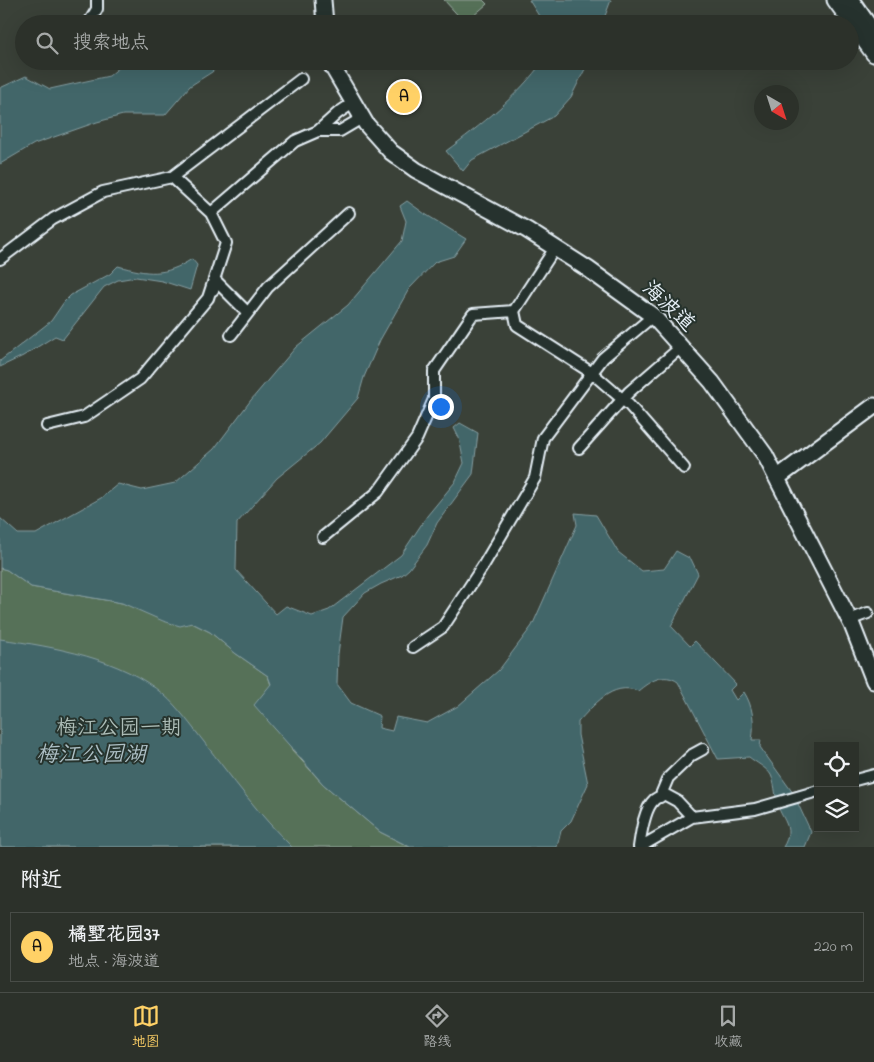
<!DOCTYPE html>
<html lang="zh">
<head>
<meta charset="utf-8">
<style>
  body { margin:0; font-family:"Indie Flower","LXGW WenKai TC",sans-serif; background:#343932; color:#f1f3f6 }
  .controls { position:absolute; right:15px; bottom:15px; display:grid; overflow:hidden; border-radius:0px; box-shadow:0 5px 20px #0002 }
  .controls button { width:45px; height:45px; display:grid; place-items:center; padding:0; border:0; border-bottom:1px solid #484c47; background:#2c312a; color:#f1f3f6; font:25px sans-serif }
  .compass { position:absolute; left:754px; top:85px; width:45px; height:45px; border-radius:50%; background:#2c312a; box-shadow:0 5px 20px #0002; rotate:141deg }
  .you { position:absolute; left:440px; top:406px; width:18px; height:18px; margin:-12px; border:4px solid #fff; border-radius:50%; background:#1a73e8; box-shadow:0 0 0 8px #1a73e833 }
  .badge { display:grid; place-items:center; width:32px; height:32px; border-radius:50%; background:#ffd166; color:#111; font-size:16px; font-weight:700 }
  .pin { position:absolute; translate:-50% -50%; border:2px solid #fff; box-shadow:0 1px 5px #0006 }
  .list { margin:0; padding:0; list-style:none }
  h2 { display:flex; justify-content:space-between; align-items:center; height:65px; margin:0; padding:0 20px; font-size:21px }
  h2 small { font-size:16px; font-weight:400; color:#a6a9a8 }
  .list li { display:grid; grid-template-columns:32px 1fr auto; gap:15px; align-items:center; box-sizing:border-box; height:70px; margin:0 10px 10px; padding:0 10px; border:1px solid #484c47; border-radius:0px }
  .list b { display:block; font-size:19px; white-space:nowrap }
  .list p { margin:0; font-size:16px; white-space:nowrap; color:#a6a9a8 }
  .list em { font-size:16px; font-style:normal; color:#a6a9a8 }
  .icon { flex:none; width:28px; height:28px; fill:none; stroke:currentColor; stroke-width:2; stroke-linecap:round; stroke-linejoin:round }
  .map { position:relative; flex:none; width:874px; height:847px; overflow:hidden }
  .search { position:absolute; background:#2c312a; box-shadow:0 5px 20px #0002; left:15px; right:15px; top:15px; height:55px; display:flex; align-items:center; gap:12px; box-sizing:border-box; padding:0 18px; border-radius:28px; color:#a6a9a8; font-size:19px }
  .sheet { height:145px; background:#2c312a }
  nav { display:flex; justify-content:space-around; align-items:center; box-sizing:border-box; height:70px; border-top:1px solid #484c47; background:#2c312a; font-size:14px; color:#a6a9a8 }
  nav a { display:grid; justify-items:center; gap:2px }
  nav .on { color:#ffd166 }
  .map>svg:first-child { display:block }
</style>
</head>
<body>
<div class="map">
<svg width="874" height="847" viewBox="0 0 874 847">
  <rect width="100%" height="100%" fill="#3a4138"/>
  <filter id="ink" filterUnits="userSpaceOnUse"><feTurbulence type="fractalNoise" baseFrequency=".02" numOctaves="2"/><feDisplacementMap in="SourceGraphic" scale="10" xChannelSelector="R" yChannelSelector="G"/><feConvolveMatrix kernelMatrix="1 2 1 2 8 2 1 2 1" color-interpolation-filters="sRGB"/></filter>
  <g filter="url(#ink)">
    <path fill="#567158" stroke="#9fb1a8" d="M 444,0 L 483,0 L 487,4 L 465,23 Z
      M 0,568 L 7,570 L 31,587 L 122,603 L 192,623 L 210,632 L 235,653 L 268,676 L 292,750 L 323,784 L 380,832 L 410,847 L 0,847 Z"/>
    <path fill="#436669" stroke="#859ea2" d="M 529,0 L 611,0 L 602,24 L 544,24 Z
      M 127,61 L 224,61 L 212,72 L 190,86 L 165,115 L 123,115 L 97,122 L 34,144 L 0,164 L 0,88 L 26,76 L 50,89 L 109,76 Z
      M 543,61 L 589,61 L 571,97 L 554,116 L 472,160 L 463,171 L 446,151 C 480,126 519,95 543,61 Z
      M 407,201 L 425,214 L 466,239 L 454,256 L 435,262 L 409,289 L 380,340 L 364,377 L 358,398 L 320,443 L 277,478 L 237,523 L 236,570 L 276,614 L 286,606 L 312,616 L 329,610 L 401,555 L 427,516 L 455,482 L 464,463 L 459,438 L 454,428 L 460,423 L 478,433 L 473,474 L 437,523 L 427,545 L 409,569 L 402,575 L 381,584 L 365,593 L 343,617 L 338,654 L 337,684 L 351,703 L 380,716 L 379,728 L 392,731 L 396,717 L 427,723 L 458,706 L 499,670 L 532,626 L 577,525 L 575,513 L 596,515 L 618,552 L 642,571 L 664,569 L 676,551 L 691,559 L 698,574 L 671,626 L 690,646 L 695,641 L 736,684 L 730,690 L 736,700 L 744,692 C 753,706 755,723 752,740 L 761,740 L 760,747 L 793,793 L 811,832 L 805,847 L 783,847 C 796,826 780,819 777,802 C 775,793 775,784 771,775 C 767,768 755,762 749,757 L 718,759 L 678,682 C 664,672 650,681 638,691 C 612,681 594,705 578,722 L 578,735 L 588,784 L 571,821 L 561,831 L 557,847 L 410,847 L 380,832 L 323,784 L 254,705 L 271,684 L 268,676 L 235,653 L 210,632 L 192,623 L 180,626 L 163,621 L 122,603 L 31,587 L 7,570 L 0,568 L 0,518 L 18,534 L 36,534 L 101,498 L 118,484 L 142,490 L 175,483 L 214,449 L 251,400 L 296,347 L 348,305 L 402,241 L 406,221 L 400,206 Z
      M 192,259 L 197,265 L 190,290 L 162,281 L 136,277 L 118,280 L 104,287 L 63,339 L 55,336 L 23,356 L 0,367 L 0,361 L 51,321 L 64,302 L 71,295 L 110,274 L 118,266 C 148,274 164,277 192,259 Z
      M 0,639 C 55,647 121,658 164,695 C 177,706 193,728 204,742 C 232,778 259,815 292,847 L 0,847 Z"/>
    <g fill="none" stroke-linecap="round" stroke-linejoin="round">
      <defs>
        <path id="street" d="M 88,24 L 97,9 L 97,0
          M 318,131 L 338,113 L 353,103
          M 172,177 L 301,79
          M 0,259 L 53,219 L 103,192 L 172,177 L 211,213
          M 213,290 L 217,282 L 248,313
          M 514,311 L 517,325 L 592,373 L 629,405 L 684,468
          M 231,335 L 268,287 L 349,213
          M 47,426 L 84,417 L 140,379 L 208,298 L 226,243 L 211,213 L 295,141 L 318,131 L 340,131 L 362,118
          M 579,448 L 629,392 L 681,347
          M 323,537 L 378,492 L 417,438 L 434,399 L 434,371 L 473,314 L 514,311 L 555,248
          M 849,620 L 868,613
          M 413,647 L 443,627 L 483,566 L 535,478 L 543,438 L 603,358 L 653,316
          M 855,780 L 874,775
          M 660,797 L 668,778 L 692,755 L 703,749
          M 639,847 C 641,834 644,809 654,800 C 656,798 661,796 664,794 L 677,801 L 692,817
          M 640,847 L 692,817 L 755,809 L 818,791"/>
        <path id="secondary" d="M 323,0 L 325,24
          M 835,0 L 874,54
          M 851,0 L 874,33
          M 329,61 L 366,124 L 391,152 L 416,170 L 527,230 L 588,269 L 653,316 L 712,382 L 765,455 L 852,625 L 874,681
          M 777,478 L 874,406"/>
      </defs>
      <use href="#street" stroke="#e8f1f8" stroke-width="14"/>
      <use href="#secondary" stroke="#e8f1f8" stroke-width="19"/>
      <use href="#street" stroke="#26332d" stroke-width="10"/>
      <use href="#secondary" stroke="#26332d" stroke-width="15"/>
    </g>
  </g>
  <g text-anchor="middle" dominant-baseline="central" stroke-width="4" stroke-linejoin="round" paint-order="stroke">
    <g font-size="21" fill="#e8f1f8" stroke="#26332d">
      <text transform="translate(668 307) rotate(43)">海波道</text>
    </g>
    <g font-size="21" fill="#aebeb8" stroke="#26332d">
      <text x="119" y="729">梅江公园一期</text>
    </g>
    <g font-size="22" font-style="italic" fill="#aec0c6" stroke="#26332d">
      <text x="91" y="756">梅江公园湖</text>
    </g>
  </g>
</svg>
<div class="controls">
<button><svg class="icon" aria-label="locate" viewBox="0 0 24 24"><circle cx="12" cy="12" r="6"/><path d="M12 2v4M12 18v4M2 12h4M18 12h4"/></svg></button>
<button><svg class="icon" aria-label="layers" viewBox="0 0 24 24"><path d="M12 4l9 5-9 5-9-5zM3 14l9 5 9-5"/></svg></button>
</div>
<svg class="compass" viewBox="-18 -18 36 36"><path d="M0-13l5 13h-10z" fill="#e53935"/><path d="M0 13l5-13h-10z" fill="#a6a9a8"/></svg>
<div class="you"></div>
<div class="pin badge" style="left:404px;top:97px">A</div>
<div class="search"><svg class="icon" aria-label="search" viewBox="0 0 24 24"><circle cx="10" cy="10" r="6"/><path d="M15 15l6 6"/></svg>搜索地点</div>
</div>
<section class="sheet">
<h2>附近<small></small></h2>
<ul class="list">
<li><span class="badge">A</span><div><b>橘墅花园37</b><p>地点 · 海波道</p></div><em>220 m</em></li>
</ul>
</section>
<nav>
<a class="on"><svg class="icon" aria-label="map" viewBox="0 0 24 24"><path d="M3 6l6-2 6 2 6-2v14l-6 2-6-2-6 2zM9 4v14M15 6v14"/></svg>地图</a>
<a><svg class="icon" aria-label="directions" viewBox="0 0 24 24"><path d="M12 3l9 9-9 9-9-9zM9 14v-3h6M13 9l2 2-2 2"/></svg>路线</a>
<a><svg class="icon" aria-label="saved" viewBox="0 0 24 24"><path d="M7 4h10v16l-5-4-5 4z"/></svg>收藏</a>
</nav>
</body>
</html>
